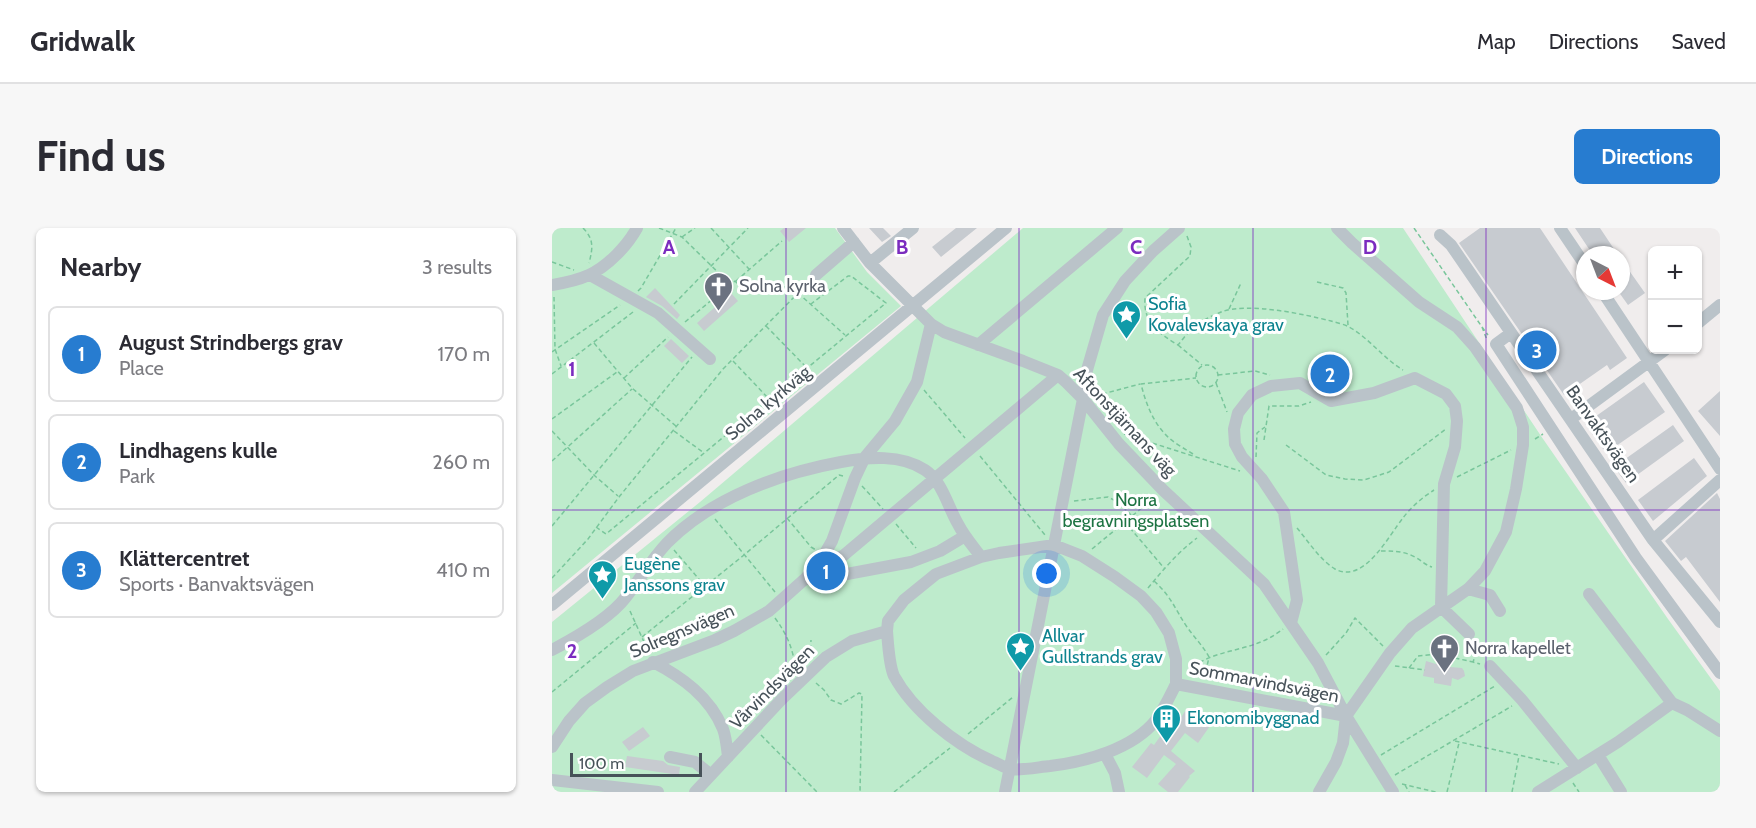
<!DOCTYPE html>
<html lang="en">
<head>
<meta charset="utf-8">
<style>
  body { margin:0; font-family:Cabin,sans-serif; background:#f7f7f7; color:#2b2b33 }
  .controls { position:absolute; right:18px; top:18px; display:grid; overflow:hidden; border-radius:9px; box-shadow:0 2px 4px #0004 }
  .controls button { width:54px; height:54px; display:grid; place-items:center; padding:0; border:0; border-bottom:2px solid #e1e1e2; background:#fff; color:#2b2b33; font:30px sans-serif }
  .compass { position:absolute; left:1024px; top:18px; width:54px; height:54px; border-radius:50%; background:#fff; box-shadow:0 2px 4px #0004; rotate:138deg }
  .scale { position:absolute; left:18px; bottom:15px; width:132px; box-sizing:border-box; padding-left:6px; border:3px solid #475259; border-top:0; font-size:16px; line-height:21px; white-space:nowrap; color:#475259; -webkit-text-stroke:4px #fff; paint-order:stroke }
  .you { position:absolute; left:495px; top:346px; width:21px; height:21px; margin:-15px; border:4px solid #fff; border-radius:50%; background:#1a73e8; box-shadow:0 0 0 9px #1a73e833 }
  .badge { display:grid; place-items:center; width:39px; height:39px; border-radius:50%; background:#277cd0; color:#fff; font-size:20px; font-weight:700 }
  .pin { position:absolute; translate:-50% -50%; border:3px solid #fff; box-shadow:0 2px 6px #0006 }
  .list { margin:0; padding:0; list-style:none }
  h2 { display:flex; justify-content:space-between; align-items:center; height:78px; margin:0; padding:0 24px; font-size:26px }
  h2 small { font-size:20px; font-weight:400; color:#7c7c81 }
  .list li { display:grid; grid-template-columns:39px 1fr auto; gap:18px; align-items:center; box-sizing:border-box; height:96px; margin:0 12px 12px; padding:0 12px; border:2px solid #e1e1e2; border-radius:9px }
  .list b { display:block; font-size:22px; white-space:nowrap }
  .list p { margin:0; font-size:20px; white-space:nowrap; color:#7c7c81 }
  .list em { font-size:20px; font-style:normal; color:#7c7c81 }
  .map { position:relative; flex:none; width:1168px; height:564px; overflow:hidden; border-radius:9px }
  header { display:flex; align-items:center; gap:36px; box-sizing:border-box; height:84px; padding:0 30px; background:#fff; border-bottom:2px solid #e1e1e2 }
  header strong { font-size:28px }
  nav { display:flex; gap:33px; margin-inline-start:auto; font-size:21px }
  .intro { display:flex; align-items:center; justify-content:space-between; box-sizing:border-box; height:144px; padding:0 36px }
  h1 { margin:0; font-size:42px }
  .button { padding:15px 27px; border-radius:9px; background:#277cd0; color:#fff; font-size:21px; font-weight:700 }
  main { display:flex; gap:36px; padding:0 36px }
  aside { flex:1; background:#fff; border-radius:9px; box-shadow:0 2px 4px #0004 }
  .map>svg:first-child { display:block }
</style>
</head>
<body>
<header>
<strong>Gridwalk</strong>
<nav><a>Map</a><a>Directions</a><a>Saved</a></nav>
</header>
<div class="intro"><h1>Find us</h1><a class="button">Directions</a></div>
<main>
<aside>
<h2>Nearby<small>3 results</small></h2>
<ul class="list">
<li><span class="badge">1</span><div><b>August Strindbergs grav</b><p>Place</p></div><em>170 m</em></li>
<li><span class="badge">2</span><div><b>Lindhagens kulle</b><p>Park</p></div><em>260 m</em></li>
<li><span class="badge">3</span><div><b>Klättercentret</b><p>Sports · Banvaktsvägen</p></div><em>410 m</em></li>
</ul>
</aside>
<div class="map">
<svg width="1168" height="564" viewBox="0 0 1168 564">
  <rect width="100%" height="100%" fill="#f0eded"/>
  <path fill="#beebcc" d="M 0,0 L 283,0 L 315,44 L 349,78 L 0,365 Z
    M 471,0 L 851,0 L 989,208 L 1116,391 L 1168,463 L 1168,564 L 0,564 L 0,394 L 148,274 Z"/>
  <path fill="#c7cbd0" d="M 232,0 L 254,0 L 237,14 L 228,3 Z
    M 317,0 L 331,0 L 339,8 L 330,14 Z
    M 404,0 L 425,0 L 389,29 L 380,19 Z
    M 928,0 L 988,0 L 1075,130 L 1058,142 L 1055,137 L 1012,167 L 907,15 Z
    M 1023,0 L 1048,0 L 1066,27 L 1041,27 Z
    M 1069,31 L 1093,65 L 1076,77 L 1066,63 L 1069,63 Z
    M 103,60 L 128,87 L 125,91 L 110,78 L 94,69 Z
    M 179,65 L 186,73 L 152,103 L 145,95 Z
    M 119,111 L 137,128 L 130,135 L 112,118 Z
    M 1092,154 L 1113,184 L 1054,225 L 1033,196 Z
    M 1168,163 L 1168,208 L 1146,183 Z
    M 1121,197 L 1132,213 L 1074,255 L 1062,239 Z
    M 1142,230 L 1155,248 L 1101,293 L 1086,272 Z
    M 1165,265 L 1168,271 L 1168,374 L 1134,329 L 1129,333 L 1113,313 Z
    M 885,431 L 899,432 L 898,439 L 910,440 L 912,443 L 913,448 L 906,452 L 900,450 L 899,458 L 882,455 L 882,450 L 871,448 L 874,433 L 884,436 Z
    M 634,482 L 658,498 L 646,515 L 633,505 L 619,523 L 643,543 L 637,548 L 638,549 L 626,564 L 616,564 L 606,556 L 624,536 L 612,527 L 595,550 L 580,539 L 599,515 L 602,517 L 623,488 L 627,492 Z
    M 91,499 L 98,508 L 77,523 L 70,514 Z
    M 75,528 L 111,533 L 116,537 L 128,539 L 127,547 L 73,539 Z"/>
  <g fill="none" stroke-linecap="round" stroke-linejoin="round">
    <path stroke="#79c69b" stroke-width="1.5" stroke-dasharray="4.5 3" stroke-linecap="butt" d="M 31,0 C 42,11 41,20 37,35
      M 107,0 L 130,9 L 179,57 L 183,53 L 195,65 L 256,55
      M 159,0 L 197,41
      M 862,0 L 930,99 L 935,112
      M 635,8 L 639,19 L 638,28 L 593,70 C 591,94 606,105 626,117 C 630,113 633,107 638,103 C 645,95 659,88 669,84 C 696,74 751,86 779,93 C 785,95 792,96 797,99 C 817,110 831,130 851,142
      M 130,9 L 143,0
      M 0,34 L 22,42
      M 184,53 L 230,13
      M 765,54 L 791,60 L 794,65 L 796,97
      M 86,63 L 89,60 L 124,0
      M 246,65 L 293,107
      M 2,69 L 3,121 L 9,138
      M 122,76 L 196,0
      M 677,81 L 689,55
      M 133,94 L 178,57
      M 214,98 L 254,139
      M 930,99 L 936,107
      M 42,115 L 80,160 L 125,199
      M 626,117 L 650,137
      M 0,124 L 68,77
      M 181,133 L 217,171
      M644 148a11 11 0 1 1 22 0a11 11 0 1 1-22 0Z
      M 0,146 L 81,84
      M 666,147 L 703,143 L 718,147
      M 72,150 L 116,109
      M 664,155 L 675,184
      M 775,158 L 777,150 L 773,149 L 774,139 L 785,141 L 783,150 L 777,150
      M 372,162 L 413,210
      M 543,168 L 588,156
      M 0,191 L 65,144
      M 0,203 L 43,248 L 66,268
      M 122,203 L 152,225
      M 572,206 L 688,243
      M 983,211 L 991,206
      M 712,212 L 717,178 L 747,178 L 759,174
      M 734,217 L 774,247 L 793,251 L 812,252 L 837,244 L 894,201
      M 641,226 C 633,221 624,216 617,210 C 601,195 594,176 589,156 L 644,150
      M 428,228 L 493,307
      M 704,229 L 705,205 L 713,199
      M 0,233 L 80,161
      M 905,249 L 959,222
      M 310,258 L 331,281
      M 522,273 L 556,269 L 566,274 L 579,287
      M 235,290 L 259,319 L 264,322
      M 163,291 L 223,364
      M 573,294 L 612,340
      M 344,296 L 364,320
      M 0,298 L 140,129
      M 44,299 L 54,306 L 334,75 L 299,48 L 296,48 L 259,76
      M 745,300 C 756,313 768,332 783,341 C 812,357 837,307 851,290 C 859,279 871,269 882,262
      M 540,321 L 603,269
      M 122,322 L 152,357
      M 829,323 C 841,323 852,323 863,329 C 869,332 873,337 880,339
      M 0,350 L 36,311 L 67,269 L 171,141 L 257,54
      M 602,353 C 619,368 623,381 635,399 C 642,409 651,418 657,429 L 654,443 L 658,452
      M 596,360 C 611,342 626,324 645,310
      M 78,383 L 97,425
      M 223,390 C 236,408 241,421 244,443
      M 90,409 L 192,327 L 287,247 L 291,248
      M 927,417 L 921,434 L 928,436
      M 774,427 L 794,405 L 803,390 L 831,418
      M 258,429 L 259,412
      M 843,438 L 873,442
      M 857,440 L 866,428 L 885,426 L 921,434
      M 636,444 C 653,425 683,424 706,415 C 715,412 723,407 731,401
      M 264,455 L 272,462 L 279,472 L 289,476 L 307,465 L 310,466 L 308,564
      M 0,464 L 84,395
      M 416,506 L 461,469
      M 209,507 L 265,564
      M 903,513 L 1007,536
      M 829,527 L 943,458
      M 843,547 L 960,478
      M 1021,555 L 1027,564
      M 850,556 L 884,564
      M 853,557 L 857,564
      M 342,564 L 398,520
      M 895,564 L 907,515
      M 960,564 L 967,528"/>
    <path stroke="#bac3c9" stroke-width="12" d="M 291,0 L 318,35 L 379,96 L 392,104 L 471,133 L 506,147 L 514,154 L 531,171 L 567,216 L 611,262 L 712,356 L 766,435 L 794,488 L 841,564
      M 1008,0 L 1033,37
      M 888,7 L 899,17 L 1101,312 L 1168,394
      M 318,35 L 361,0
      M 38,47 L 106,85 L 158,131
      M 264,47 L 302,14
      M 0,57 C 12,55 26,52 37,47 C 56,38 75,18 85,0
      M 1050,63 L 1168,241
      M 1146,95 L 1168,77
      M 959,105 L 944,116 L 1084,330 L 1168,445
      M 426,117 L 565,0
      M 1019,191 L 1113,122
      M 1101,312 L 1168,252
      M 272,327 L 284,331 L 292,327 L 506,147
      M 254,350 L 263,352 L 359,334 L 388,323 L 413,308
      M 916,361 L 938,367 L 948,383
      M 1037,366 L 1120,475
      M 0,377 L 454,0
      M 739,395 L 745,372 L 732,284 L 710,251 L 690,229 L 683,216 L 682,201 L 686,185 L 700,167 L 719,158 L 748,155 L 779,173 L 822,165 L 863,150 L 894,166 L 903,178 L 905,193 L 903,219 L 892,256 L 889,379 L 917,406
      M 335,403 C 336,415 337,437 342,448 C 361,483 404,517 440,533 C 445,535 452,539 457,541 C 467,543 487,539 498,538 C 533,534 581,521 604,492 C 612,481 618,468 624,456 L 794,488
      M 0,422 C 23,410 58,390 74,369 C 88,351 99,332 115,315 C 159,270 229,245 289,234 C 316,229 349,226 373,242 C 390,253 396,279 406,296 C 412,308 421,318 429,329
      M 101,434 C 130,449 158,469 171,501 C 174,509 175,520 176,529
      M 938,438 L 970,472 L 1025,540
      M 0,519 L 17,493 L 33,475 L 55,459 L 81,443 L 163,412 L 182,403 L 217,383 L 254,350 L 272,327 L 280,313 L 303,250 L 313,229 L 343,193 L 365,154 L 379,96
      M 553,526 L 563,545 L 567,564
      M 1046,527 L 1069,564
      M 118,529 L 143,534 L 159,547
      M 0,552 L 106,564
      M 143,564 L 229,472 L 274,429 L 300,413 L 335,403 L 336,393 L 352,372 L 384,346 L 429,329 L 447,325 L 502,317 L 530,328 L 563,349 L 589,368 L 604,384 L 617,405 L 624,431 L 624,456
      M 453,564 L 531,171 L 535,142 L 551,87 L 573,53 L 601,23 L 627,0
      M 767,564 L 784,534 L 791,515 L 794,488 L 838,425 L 860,400 L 916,361 L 933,343 L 954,304 L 964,261 L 971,217 L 971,199 L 965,180 L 923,119 L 905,99 L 867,74 L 800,15 L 785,0
      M 986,564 L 1066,514 L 1120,475 L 1135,482 L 1168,503"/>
  </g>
  <path fill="none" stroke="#7b2cbf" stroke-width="1.5" stroke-opacity="0.55" d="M 234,0 L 234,564M 467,0 L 467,564M 701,0 L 701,564M 934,0 L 934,564M 0,282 L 1168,282"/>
  <defs>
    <symbol id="church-pin" viewBox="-11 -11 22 30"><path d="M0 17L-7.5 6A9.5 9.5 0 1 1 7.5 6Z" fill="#6b7280" stroke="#fff"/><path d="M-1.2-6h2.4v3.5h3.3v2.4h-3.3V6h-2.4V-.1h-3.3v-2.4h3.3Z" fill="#fff"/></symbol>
    <symbol id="sight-pin" viewBox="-11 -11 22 30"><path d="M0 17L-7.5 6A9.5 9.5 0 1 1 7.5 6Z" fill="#0f9aa8" stroke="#fff"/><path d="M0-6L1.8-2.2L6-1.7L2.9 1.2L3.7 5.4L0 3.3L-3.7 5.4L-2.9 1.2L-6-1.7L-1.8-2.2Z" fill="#fff"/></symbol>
    <symbol id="building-pin" viewBox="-11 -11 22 30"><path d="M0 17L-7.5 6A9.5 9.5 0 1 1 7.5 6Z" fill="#0f9aa8" stroke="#fff"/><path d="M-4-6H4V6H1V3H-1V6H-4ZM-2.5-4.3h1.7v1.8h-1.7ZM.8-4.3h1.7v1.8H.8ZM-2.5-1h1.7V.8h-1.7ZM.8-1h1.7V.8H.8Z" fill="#fff"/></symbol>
  </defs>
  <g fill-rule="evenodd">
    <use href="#church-pin" x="150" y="42" width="33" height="45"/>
    <use href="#sight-pin" x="558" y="70" width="33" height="45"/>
    <use href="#sight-pin" x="34" y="330" width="33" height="45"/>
    <use href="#sight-pin" x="452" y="402" width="33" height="45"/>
    <use href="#church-pin" x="876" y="404" width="33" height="45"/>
    <use href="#building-pin" x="598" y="474" width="33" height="45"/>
  </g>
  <g text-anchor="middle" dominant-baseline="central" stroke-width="6" stroke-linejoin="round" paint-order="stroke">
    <g font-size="18" fill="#5b616d" stroke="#fff" text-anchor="start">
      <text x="187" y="58">Solna kyrka</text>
      <text x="913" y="420">Norra kapellet</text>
    </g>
    <g font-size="18" fill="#0d838f" stroke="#fff" text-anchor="start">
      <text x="596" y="76">Sofia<tspan x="596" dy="21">Kovalevskaya grav</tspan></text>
      <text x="72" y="336">Eugène<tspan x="72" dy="21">Janssons grav</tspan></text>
      <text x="490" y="408">Allvar<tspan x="490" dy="21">Gullstrands grav</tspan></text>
      <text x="635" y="490">Ekonomibyggnad</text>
    </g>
    <g font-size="18" fill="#475259" stroke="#fff">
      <text transform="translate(216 175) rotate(-40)">Solna kyrkväg</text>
      <text transform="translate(573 194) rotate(47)">Aftonstjärnans väg</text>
      <text transform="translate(1051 206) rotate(55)">Banvaktsvägen</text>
      <text transform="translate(130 403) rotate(-23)">Solregnsvägen</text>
      <text transform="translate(712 454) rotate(11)">Sommarvindsvägen</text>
      <text transform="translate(220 459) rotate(-45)">Vårvindsvägen</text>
    </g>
    <g font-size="18" fill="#1e7443" stroke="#fff">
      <text x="584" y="272">Norra<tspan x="584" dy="21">begravningsplatsen</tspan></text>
    </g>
  </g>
  <g font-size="20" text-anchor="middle" font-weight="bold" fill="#7b2cbf" stroke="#fff" stroke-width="6" stroke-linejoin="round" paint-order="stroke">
    <text x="117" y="26">A</text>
    <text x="350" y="26">B</text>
    <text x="584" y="26">C</text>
    <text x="818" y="26">D</text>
    <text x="20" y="148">1</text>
    <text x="20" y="430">2</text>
  </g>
</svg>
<div class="controls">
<button>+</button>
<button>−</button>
</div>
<svg class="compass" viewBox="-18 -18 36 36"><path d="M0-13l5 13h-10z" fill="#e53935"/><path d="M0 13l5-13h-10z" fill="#7c7c81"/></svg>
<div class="scale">100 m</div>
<div class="you"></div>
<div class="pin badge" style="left:274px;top:343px">1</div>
<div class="pin badge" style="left:778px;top:146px">2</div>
<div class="pin badge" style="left:985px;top:122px">3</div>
</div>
</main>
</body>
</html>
